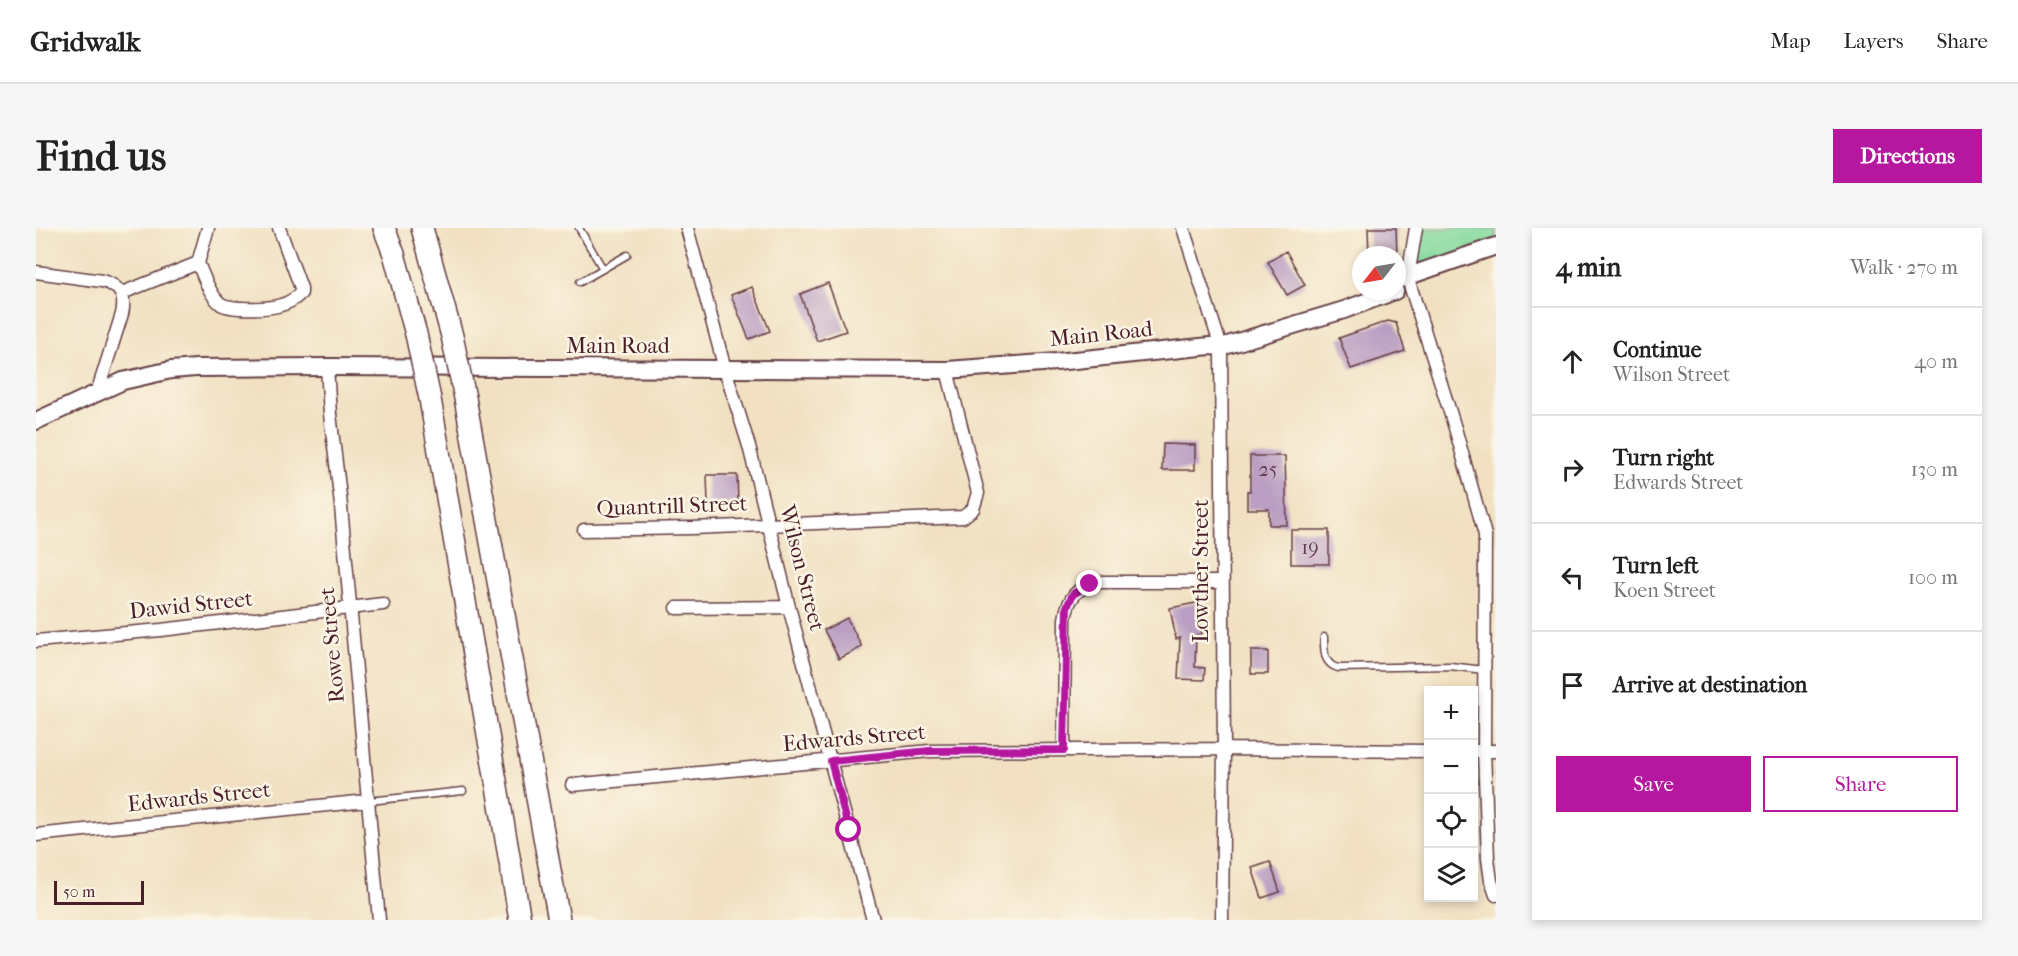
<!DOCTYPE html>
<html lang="en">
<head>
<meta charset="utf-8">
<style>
  body { margin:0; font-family:"IM FELL French Canon",serif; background:#f6f6f6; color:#222 }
  .controls { position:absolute; right:18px; bottom:18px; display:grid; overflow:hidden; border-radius:0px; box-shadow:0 3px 9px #0003 }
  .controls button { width:54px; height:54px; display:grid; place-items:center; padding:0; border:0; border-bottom:2px solid #e0e0e0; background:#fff; color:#222; font:30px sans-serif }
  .compass { position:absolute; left:1316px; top:18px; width:54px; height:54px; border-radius:50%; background:#fff; box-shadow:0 3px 9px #0003; rotate:239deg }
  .scale { position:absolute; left:18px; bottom:15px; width:90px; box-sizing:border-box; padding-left:6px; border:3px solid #4a1f2b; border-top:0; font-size:16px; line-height:21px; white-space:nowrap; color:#4a1f2b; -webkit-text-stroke:4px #fcf5e5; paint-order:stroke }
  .stop { position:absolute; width:18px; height:18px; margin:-14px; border:4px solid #b5179e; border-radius:50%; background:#fff }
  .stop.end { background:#b5179e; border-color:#fff; box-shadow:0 2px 6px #0008 }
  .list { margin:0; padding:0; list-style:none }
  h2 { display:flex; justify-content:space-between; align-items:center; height:78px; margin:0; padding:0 24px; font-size:26px }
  h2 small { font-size:20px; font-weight:400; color:#767676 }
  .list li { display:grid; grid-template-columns:39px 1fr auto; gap:18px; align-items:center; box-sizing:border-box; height:108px; padding:0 24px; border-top:2px solid #e0e0e0 }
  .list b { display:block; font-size:22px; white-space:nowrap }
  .list p { margin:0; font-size:20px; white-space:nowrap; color:#767676 }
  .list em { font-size:20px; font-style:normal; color:#767676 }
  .actions { display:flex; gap:12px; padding:18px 24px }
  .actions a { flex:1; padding:14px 0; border:2px solid #b5179e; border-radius:0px; text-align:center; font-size:21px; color:#b5179e }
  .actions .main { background:#b5179e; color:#fff }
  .icon { flex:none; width:33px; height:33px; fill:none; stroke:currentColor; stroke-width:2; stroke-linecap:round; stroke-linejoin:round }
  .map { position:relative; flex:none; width:1460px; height:692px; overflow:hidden; border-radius:0px }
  header { display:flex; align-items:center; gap:36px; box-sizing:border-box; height:84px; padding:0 30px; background:#fff; border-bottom:2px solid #e0e0e0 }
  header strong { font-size:28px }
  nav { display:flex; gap:33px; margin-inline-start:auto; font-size:21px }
  .intro { display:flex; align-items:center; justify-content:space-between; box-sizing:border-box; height:144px; padding:0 36px }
  h1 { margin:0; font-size:42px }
  .button { padding:15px 27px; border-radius:0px; background:#b5179e; color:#fff; font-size:21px; font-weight:700 }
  main { display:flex; gap:36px; padding:0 36px }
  aside { flex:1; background:#fff; border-radius:0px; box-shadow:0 3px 9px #0003 }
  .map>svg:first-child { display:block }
</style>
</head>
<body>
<header>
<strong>Gridwalk</strong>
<nav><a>Map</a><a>Layers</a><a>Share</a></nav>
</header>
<div class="intro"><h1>Find us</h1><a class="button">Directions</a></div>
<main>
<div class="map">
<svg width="1460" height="692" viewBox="0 0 1460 692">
  <rect width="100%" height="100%" fill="#fcf5e5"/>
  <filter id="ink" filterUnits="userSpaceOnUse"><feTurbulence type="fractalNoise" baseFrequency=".0167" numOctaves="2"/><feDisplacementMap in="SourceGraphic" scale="12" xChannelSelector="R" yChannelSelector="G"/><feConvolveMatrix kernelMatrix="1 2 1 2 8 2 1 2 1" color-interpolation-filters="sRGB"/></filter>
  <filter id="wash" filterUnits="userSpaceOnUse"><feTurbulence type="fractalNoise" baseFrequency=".008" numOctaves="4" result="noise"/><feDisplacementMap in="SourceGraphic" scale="24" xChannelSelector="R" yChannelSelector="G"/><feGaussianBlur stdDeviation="1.35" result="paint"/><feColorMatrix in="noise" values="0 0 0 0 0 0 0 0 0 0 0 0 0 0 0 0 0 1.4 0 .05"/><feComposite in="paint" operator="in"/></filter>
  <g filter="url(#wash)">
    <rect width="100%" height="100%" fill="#f1e1c2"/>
    <path fill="#81d99d" stroke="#667c64" stroke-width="1.5" d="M 1385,0 L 1460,0 L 1460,12 L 1376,41 Z"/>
    <g id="blocks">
      <path fill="#ba9ec3" d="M 1332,0 L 1360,0 L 1361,27 L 1333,27 Z
        M 1250,23 L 1269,57 L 1251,67 L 1232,34 Z
        M 792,55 L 810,103 L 781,113 L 764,66 Z
        M 716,59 L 734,103 L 713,111 L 695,67 Z
        M 1352,93 L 1360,95 L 1369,123 L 1315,141 L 1303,110 Z
        M 1127,216 L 1159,217 L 1159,242 L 1126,242 Z
        M 1214,228 L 1249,228 L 1251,297 L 1233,297 L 1233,281 L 1211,281 L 1211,263 L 1214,263 Z
        M 671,247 L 701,247 L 702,275 L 672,276 Z
        M 1255,302 L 1293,302 L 1293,336 L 1255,336 Z
        M 1160,375 L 1166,406 L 1160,407 L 1159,439 L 1169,440 L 1168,452 L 1142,451 L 1144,410 L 1140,411 L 1134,380 Z
        M 811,390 L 826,419 L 803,431 L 788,402 Z
        M 1215,423 L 1232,423 L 1232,446 L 1215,446 Z
        M 1234,634 L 1244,664 L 1226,670 L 1216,640 Z"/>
    </g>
  </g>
  <g filter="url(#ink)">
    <use href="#blocks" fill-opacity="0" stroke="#633c42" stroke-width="1.5"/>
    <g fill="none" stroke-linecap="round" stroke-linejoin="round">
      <defs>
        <path id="lane" d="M 543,0 L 567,41
          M 544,54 L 591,27
          M 1288,409 C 1288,422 1287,436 1302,440 L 1414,438 L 1448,442
          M 333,573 L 427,563"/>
        <path id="street" d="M 172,0 L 162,35 C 167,47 174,68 185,76 C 195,82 234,81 245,77 C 253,75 259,71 265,65 L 265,60 L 243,0
          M 651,0 L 689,141 L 713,218 L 753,379 L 837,692
          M 1147,0 L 1185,119 L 1188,521 L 1186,692
          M 1380,0 L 1372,48 L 1374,57 L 1419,200 L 1449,307 L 1448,523 L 1452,631 L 1455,653 L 1460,667
          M 0,44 L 66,53 C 85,58 90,68 86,86 L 61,165
          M 86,65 L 162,35
          M 291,139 L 294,186 L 304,268 L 343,692
          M 548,302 L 656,300 L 927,289 L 937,281 L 942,265 L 911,142
          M 640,380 L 753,379
          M 0,413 L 125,402 L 347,376
          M 1028,522 L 1029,391 C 1032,370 1040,360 1061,354 L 1186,354
          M 1438,523 L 1460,523
          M 536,557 L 894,523 L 1188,521 L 1392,523
          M 0,607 L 331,573"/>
        <path id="secondary" d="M 1361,52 L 1460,18
          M 0,193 L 87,153 L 135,142 L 160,140 L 291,139 L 911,142 L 1020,134 L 1174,118 L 1185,119 L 1308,82 L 1359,63"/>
        <path id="highway" d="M 348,0 L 358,26 L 380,106
          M 386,0 L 416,108
          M 429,170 L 523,692
          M 394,171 L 484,692"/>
      </defs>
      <use href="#lane" stroke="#633c42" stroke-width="9"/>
      <use href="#street" stroke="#633c42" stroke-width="15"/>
      <use href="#secondary" stroke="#633c42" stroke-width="20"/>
      <use href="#highway" stroke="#633c42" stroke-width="24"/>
      <use href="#lane" stroke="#fff" stroke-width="6"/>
      <use href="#street" stroke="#fff" stroke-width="12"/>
      <use href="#secondary" stroke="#fff" stroke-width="16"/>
      <use href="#highway" stroke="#fff" stroke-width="21"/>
      <defs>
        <path id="highway-bridge" d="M 380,106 L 394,171
          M 416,108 L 429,170"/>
      </defs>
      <use href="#highway-bridge" stroke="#633c42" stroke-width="24" stroke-linecap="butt"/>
      <use href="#highway-bridge" stroke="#fff" stroke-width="21"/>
    </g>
  </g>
  <g fill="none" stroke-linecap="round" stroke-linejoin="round" filter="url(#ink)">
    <path stroke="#b5179e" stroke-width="8" d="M 813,602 L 795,533 L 894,523 L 1028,522 L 1031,379 L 1037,366 L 1054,356"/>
  </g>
  <g text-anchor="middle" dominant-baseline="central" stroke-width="5" stroke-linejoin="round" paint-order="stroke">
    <g font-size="20" fill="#663f51">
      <text x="1232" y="241">25</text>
      <text x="1274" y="319">19</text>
    </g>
    <g font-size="22" fill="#4a1f2b" stroke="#fcf5e5">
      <text transform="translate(1065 106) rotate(-6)">Main Road</text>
      <text x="582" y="118">Main Road</text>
      <text transform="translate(636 278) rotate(-2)">Quantrill Street</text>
      <text transform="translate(766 340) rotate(76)">Wilson Street</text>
      <text transform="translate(1165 343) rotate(-90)">Lowther Street</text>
      <text transform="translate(155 377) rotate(-6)">Dawid Street</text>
      <text transform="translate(296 417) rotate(-95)">Rowe Street</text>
      <text transform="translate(818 510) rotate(-5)">Edwards Street</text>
      <text transform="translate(163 569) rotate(-6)">Edwards Street</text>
    </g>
  </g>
</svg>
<div class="controls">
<button>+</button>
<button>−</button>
<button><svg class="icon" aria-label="locate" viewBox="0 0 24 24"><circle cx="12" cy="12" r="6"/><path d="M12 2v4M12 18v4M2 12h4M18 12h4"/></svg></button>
<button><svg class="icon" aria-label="layers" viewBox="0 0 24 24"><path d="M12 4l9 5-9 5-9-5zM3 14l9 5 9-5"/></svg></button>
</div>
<svg class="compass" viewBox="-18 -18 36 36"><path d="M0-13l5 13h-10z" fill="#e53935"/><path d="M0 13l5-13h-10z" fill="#767676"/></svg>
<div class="scale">50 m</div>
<div class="stop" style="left:813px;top:602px"></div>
<div class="stop end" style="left:1054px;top:356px"></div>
</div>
<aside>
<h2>4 min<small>Walk · 270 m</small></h2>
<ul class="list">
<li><svg class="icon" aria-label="ahead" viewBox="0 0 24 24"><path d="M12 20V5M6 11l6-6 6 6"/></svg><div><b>Continue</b><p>Wilson Street</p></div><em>40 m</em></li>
<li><svg class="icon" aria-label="right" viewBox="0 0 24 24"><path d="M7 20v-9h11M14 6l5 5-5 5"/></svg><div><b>Turn right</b><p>Edwards Street</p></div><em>130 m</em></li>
<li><svg class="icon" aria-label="left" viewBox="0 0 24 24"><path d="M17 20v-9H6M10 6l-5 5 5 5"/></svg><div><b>Turn left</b><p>Koen Street</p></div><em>100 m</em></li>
<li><svg class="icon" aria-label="arrive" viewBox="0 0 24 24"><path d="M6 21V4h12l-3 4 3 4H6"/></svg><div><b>Arrive at destination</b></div></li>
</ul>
<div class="actions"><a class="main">Save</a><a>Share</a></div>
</aside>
</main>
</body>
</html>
